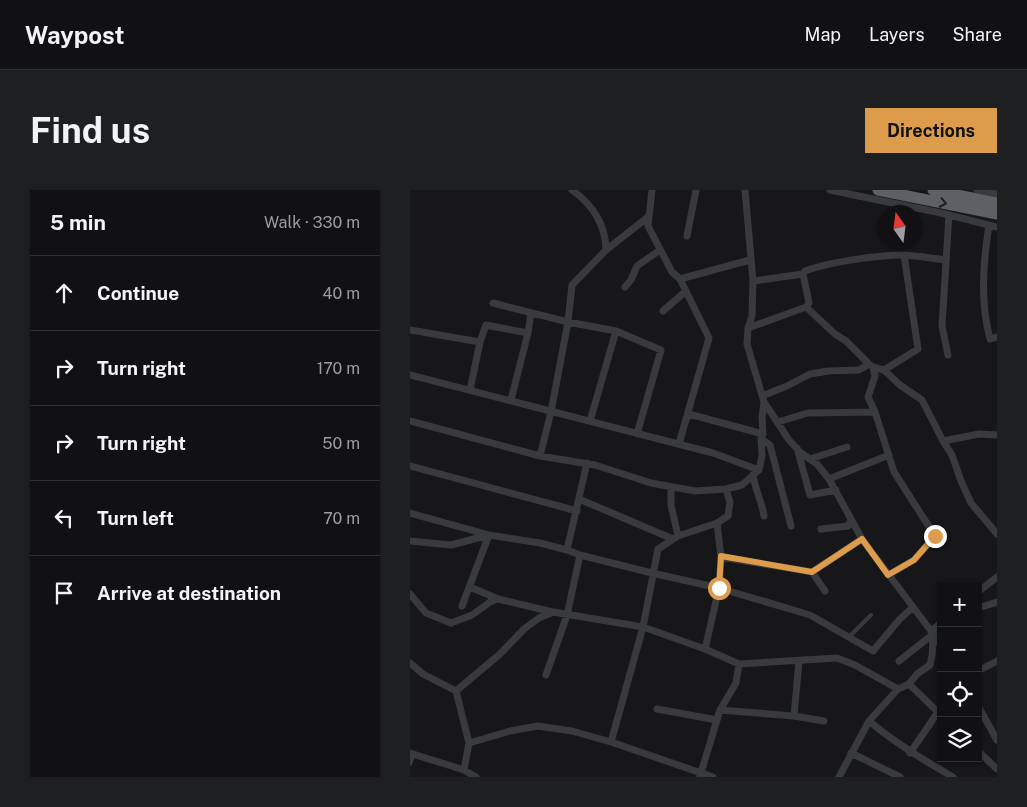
<!DOCTYPE html>
<html lang="en">
<head>
<meta charset="utf-8">
<style>
  body { margin:0; font-family:"Public Sans",sans-serif; background:#1e1f21; color:#f1f3f6 }
  .controls { position:absolute; right:15px; bottom:15px; display:grid; overflow:hidden; border-radius:0px; box-shadow:0 1px 4px #0004 }
  .controls button { width:45px; height:45px; display:grid; place-items:center; padding:0; border:0; border-bottom:1px solid #303133; background:#111113; color:#f1f3f6; font:25px sans-serif }
  .compass { position:absolute; left:467px; top:15px; width:45px; height:45px; border-radius:50%; background:#111113; box-shadow:0 1px 4px #0004; rotate:346deg }
  .stop { position:absolute; width:15px; height:15px; margin:-11px; border:4px solid #dc9c4c; border-radius:50%; background:#fff }
  .stop.end { background:#dc9c4c; border-color:#fff; box-shadow:0 1px 5px #0008 }
  .list { margin:0; padding:0; list-style:none }
  h2 { display:flex; justify-content:space-between; align-items:center; height:65px; margin:0; padding:0 20px; font-size:21px }
  h2 small { font-size:16px; font-weight:400; color:#9c9da0 }
  .list li { display:grid; grid-template-columns:32px 1fr auto; gap:15px; align-items:center; box-sizing:border-box; height:75px; padding:0 20px; border-top:1px solid #303133 }
  .list b { display:block; font-size:19px; white-space:nowrap }
  .list em { font-size:16px; font-style:normal; color:#9c9da0 }
  .icon { flex:none; width:28px; height:28px; fill:none; stroke:currentColor; stroke-width:2; stroke-linecap:round; stroke-linejoin:round }
  .map { position:relative; flex:none; width:587px; height:587px; overflow:hidden; border-radius:0px }
  header { display:flex; align-items:center; gap:30px; box-sizing:border-box; height:70px; padding:0 25px; background:#111113; border-bottom:1px solid #303133 }
  header strong { font-size:24px }
  nav { display:flex; gap:28px; margin-inline-start:auto; font-size:18px }
  .intro { display:flex; align-items:center; justify-content:space-between; box-sizing:border-box; height:120px; padding:0 30px }
  h1 { margin:0; font-size:35px }
  .button { padding:12px 22px; border-radius:0px; background:#dc9c4c; color:#111; font-size:18px; font-weight:700 }
  main { display:flex; gap:30px; padding:0 30px }
  aside { flex:1; background:#111113; border-radius:0px; box-shadow:0 1px 4px #0004 }
  .map>svg:first-child { display:block }
</style>
</head>
<body>
<header>
<strong>Waypost</strong>
<nav><a>Map</a><a>Layers</a><a>Share</a></nav>
</header>
<div class="intro"><h1>Find us</h1><a class="button">Directions</a></div>
<main>
<aside>
<h2>5 min<small>Walk · 330 m</small></h2>
<ul class="list">
<li><svg class="icon" aria-label="ahead" viewBox="0 0 24 24"><path d="M12 20V5M6 11l6-6 6 6"/></svg><div><b>Continue</b></div><em>40 m</em></li>
<li><svg class="icon" aria-label="right" viewBox="0 0 24 24"><path d="M7 20v-9h11M14 6l5 5-5 5"/></svg><div><b>Turn right</b></div><em>170 m</em></li>
<li><svg class="icon" aria-label="right" viewBox="0 0 24 24"><path d="M7 20v-9h11M14 6l5 5-5 5"/></svg><div><b>Turn right</b></div><em>50 m</em></li>
<li><svg class="icon" aria-label="left" viewBox="0 0 24 24"><path d="M17 20v-9H6M10 6l-5 5 5 5"/></svg><div><b>Turn left</b></div><em>70 m</em></li>
<li><svg class="icon" aria-label="arrive" viewBox="0 0 24 24"><path d="M6 21V4h12l-3 4 3 4H6"/></svg><div><b>Arrive at destination</b></div></li>
</ul>
</aside>
<div class="map">
<svg width="587" height="587" viewBox="0 0 587 587">
  <rect width="100%" height="100%" fill="#171719"/>
  <g fill="none" stroke-linecap="round" stroke-linejoin="round">
    <path stroke="#393a3d" stroke-width="4" d="M 439,447 L 461,425
      M 0,574 L 4,564"/>
    <path stroke="#393a3d" stroke-width="7" d="M 162,0 C 182,14 196,35 196,60
      M 242,0 L 238,36 L 262,82 L 270,89 L 299,148 L 269,254
      M 335,0 L 343,91 L 342,126 L 338,138 L 337,154 L 354,212 L 379,250 L 391,263 L 407,274 L 419,289 L 452,349 L 521,441 C 524,453 523,464 520,475 L 507,484 L 499,494 L 488,499 L 459,531 L 429,587
      M 420,0 L 531,23 L 587,37
      M 567,0 L 587,4
      M 579,35 C 573,73 570,112 580,149 L 587,147
      M 277,46 L 286,0
      M 393,84 L 399,113 L 396,117 L 425,144 L 436,151 L 459,174 L 463,177 L 474,180 L 490,195 L 512,210 L 533,251 L 542,265 L 551,291 L 561,313 L 587,344
      M 270,89 L 340,70
      M 343,91 L 393,84 L 395,81 C 419,72 468,65 494,65 C 508,66 522,68 536,70
      M 215,97 L 221,90 L 227,76 L 250,60
      M 83,113 L 158,132 L 206,141 L 251,160 L 227,244
      M 253,121 L 276,101
      M 338,138 L 396,117
      M 0,140 L 70,152
      M 538,165 L 532,136 L 539,25
      M 463,177 L 465,186 L 458,207 L 465,222 L 484,282 L 525,346 L 504,370 L 478,385
      M 474,180 L 508,159 L 494,65
      M 0,185 L 303,263 L 349,280
      M 60,200 L 70,152 L 76,135 L 118,143
      M 352,206 L 377,196 L 400,184 L 418,181 L 449,180 L 459,174
      M 101,210 L 118,143 L 121,123
      M 279,224 L 353,244
      M 0,231 L 130,266 L 185,275 L 241,293 L 285,301 L 316,299 L 332,295 L 349,280 L 352,266 L 351,249 L 353,244 L 352,227 L 354,212
      M 180,231 L 206,141
      M 368,232 L 398,223 L 465,222
      M 351,249 L 360,255 L 381,336
      M 533,251 L 569,244 L 587,245
      M 387,258 L 400,305 L 426,300
      M 130,266 L 141,222 L 158,132 L 162,95 L 196,60 L 238,27
      M 400,269 L 437,257
      M 0,276 L 167,321
      M 343,285 C 345,299 352,312 354,326
      M 419,289 L 479,265
      M 261,298 L 261,315 L 268,346
      M 169,309 L 263,349
      M 0,323 L 79,345 L 52,416
      M 411,339 L 438,336 L 441,331
      M 0,351 L 41,355 L 79,345 L 130,353 L 157,360 L 170,365 L 242,383 L 309,398 L 400,425 L 463,461 L 489,430 L 503,417
      M 157,360 L 177,273
      M 311,367 L 402,382 L 452,349
      M 402,382 L 415,401
      M 60,397 L 88,409 L 143,422
      M 568,402 L 587,387
      M 0,404 L 16,423 L 41,433 L 62,425 L 80,412 L 88,409
      M 568,418 L 587,412
      M 521,441 L 531,433
      M 524,446 L 531,456
      M 295,459 L 309,398 L 311,367 L 307,333
      M 489,471 L 522,445 L 524,446 L 531,441
      M 0,473 L 13,484 L 46,501 L 59,553 L 54,580
      M 568,481 L 587,471
      M 136,485 L 157,425 L 170,365
      M 499,494 L 531,525
      M 46,501 L 90,464 L 114,439 L 129,428 L 143,422 L 233,437 L 295,459 L 329,474 L 427,468 L 445,475 L 488,499
      M 568,516 L 587,550
      M 247,519 L 307,530
      M 310,520 L 384,526 L 414,531
      M 384,526 L 389,471
      M 459,531 C 485,553 513,570 543,587
      M 201,552 L 233,437 L 248,359 L 268,346 L 307,333 L 318,326 L 320,312 L 316,299
      M 59,553 L 100,541 L 128,536 L 162,541 L 201,552 L 303,587
      M 568,561 L 587,579
      M 0,563 L 54,580 L 66,587
      M 441,563 L 490,587
      M 500,563 L 528,522
      M 290,586 L 310,520 L 326,493 L 329,474"/>
    <path stroke="#5d6065" stroke-width="11" d="M 468,0 L 587,24
      M 523,0 L 587,13"/>
  </g>
  <defs><path id="oneway-chevron" d="M-2-3.5L2.5 0L-2 3.5" fill="none" stroke-width="1.6" stroke-linecap="round" stroke-linejoin="round" transform="scale(1.25)"/></defs>
  <use stroke="#1d1e20" href="#oneway-chevron" transform="translate(533 13) rotate(12)"/>
  <g fill="none" stroke-linecap="round" stroke-linejoin="round">
    <path stroke="#dc9c4c" stroke-width="6" d="M 309,398 L 311,366 L 402,382 L 452,349 L 478,385 L 504,370 L 525,346"/>
  </g>
</svg>
<div class="controls">
<button>+</button>
<button>−</button>
<button><svg class="icon" aria-label="locate" viewBox="0 0 24 24"><circle cx="12" cy="12" r="6"/><path d="M12 2v4M12 18v4M2 12h4M18 12h4"/></svg></button>
<button><svg class="icon" aria-label="layers" viewBox="0 0 24 24"><path d="M12 4l9 5-9 5-9-5zM3 14l9 5 9-5"/></svg></button>
</div>
<svg class="compass" viewBox="-18 -18 36 36"><path d="M0-13l5 13h-10z" fill="#e53935"/><path d="M0 13l5-13h-10z" fill="#9c9da0"/></svg>
<div class="stop" style="left:309px;top:398px"></div>
<div class="stop end" style="left:525px;top:346px"></div>
</div>
</main>
</body>
</html>
